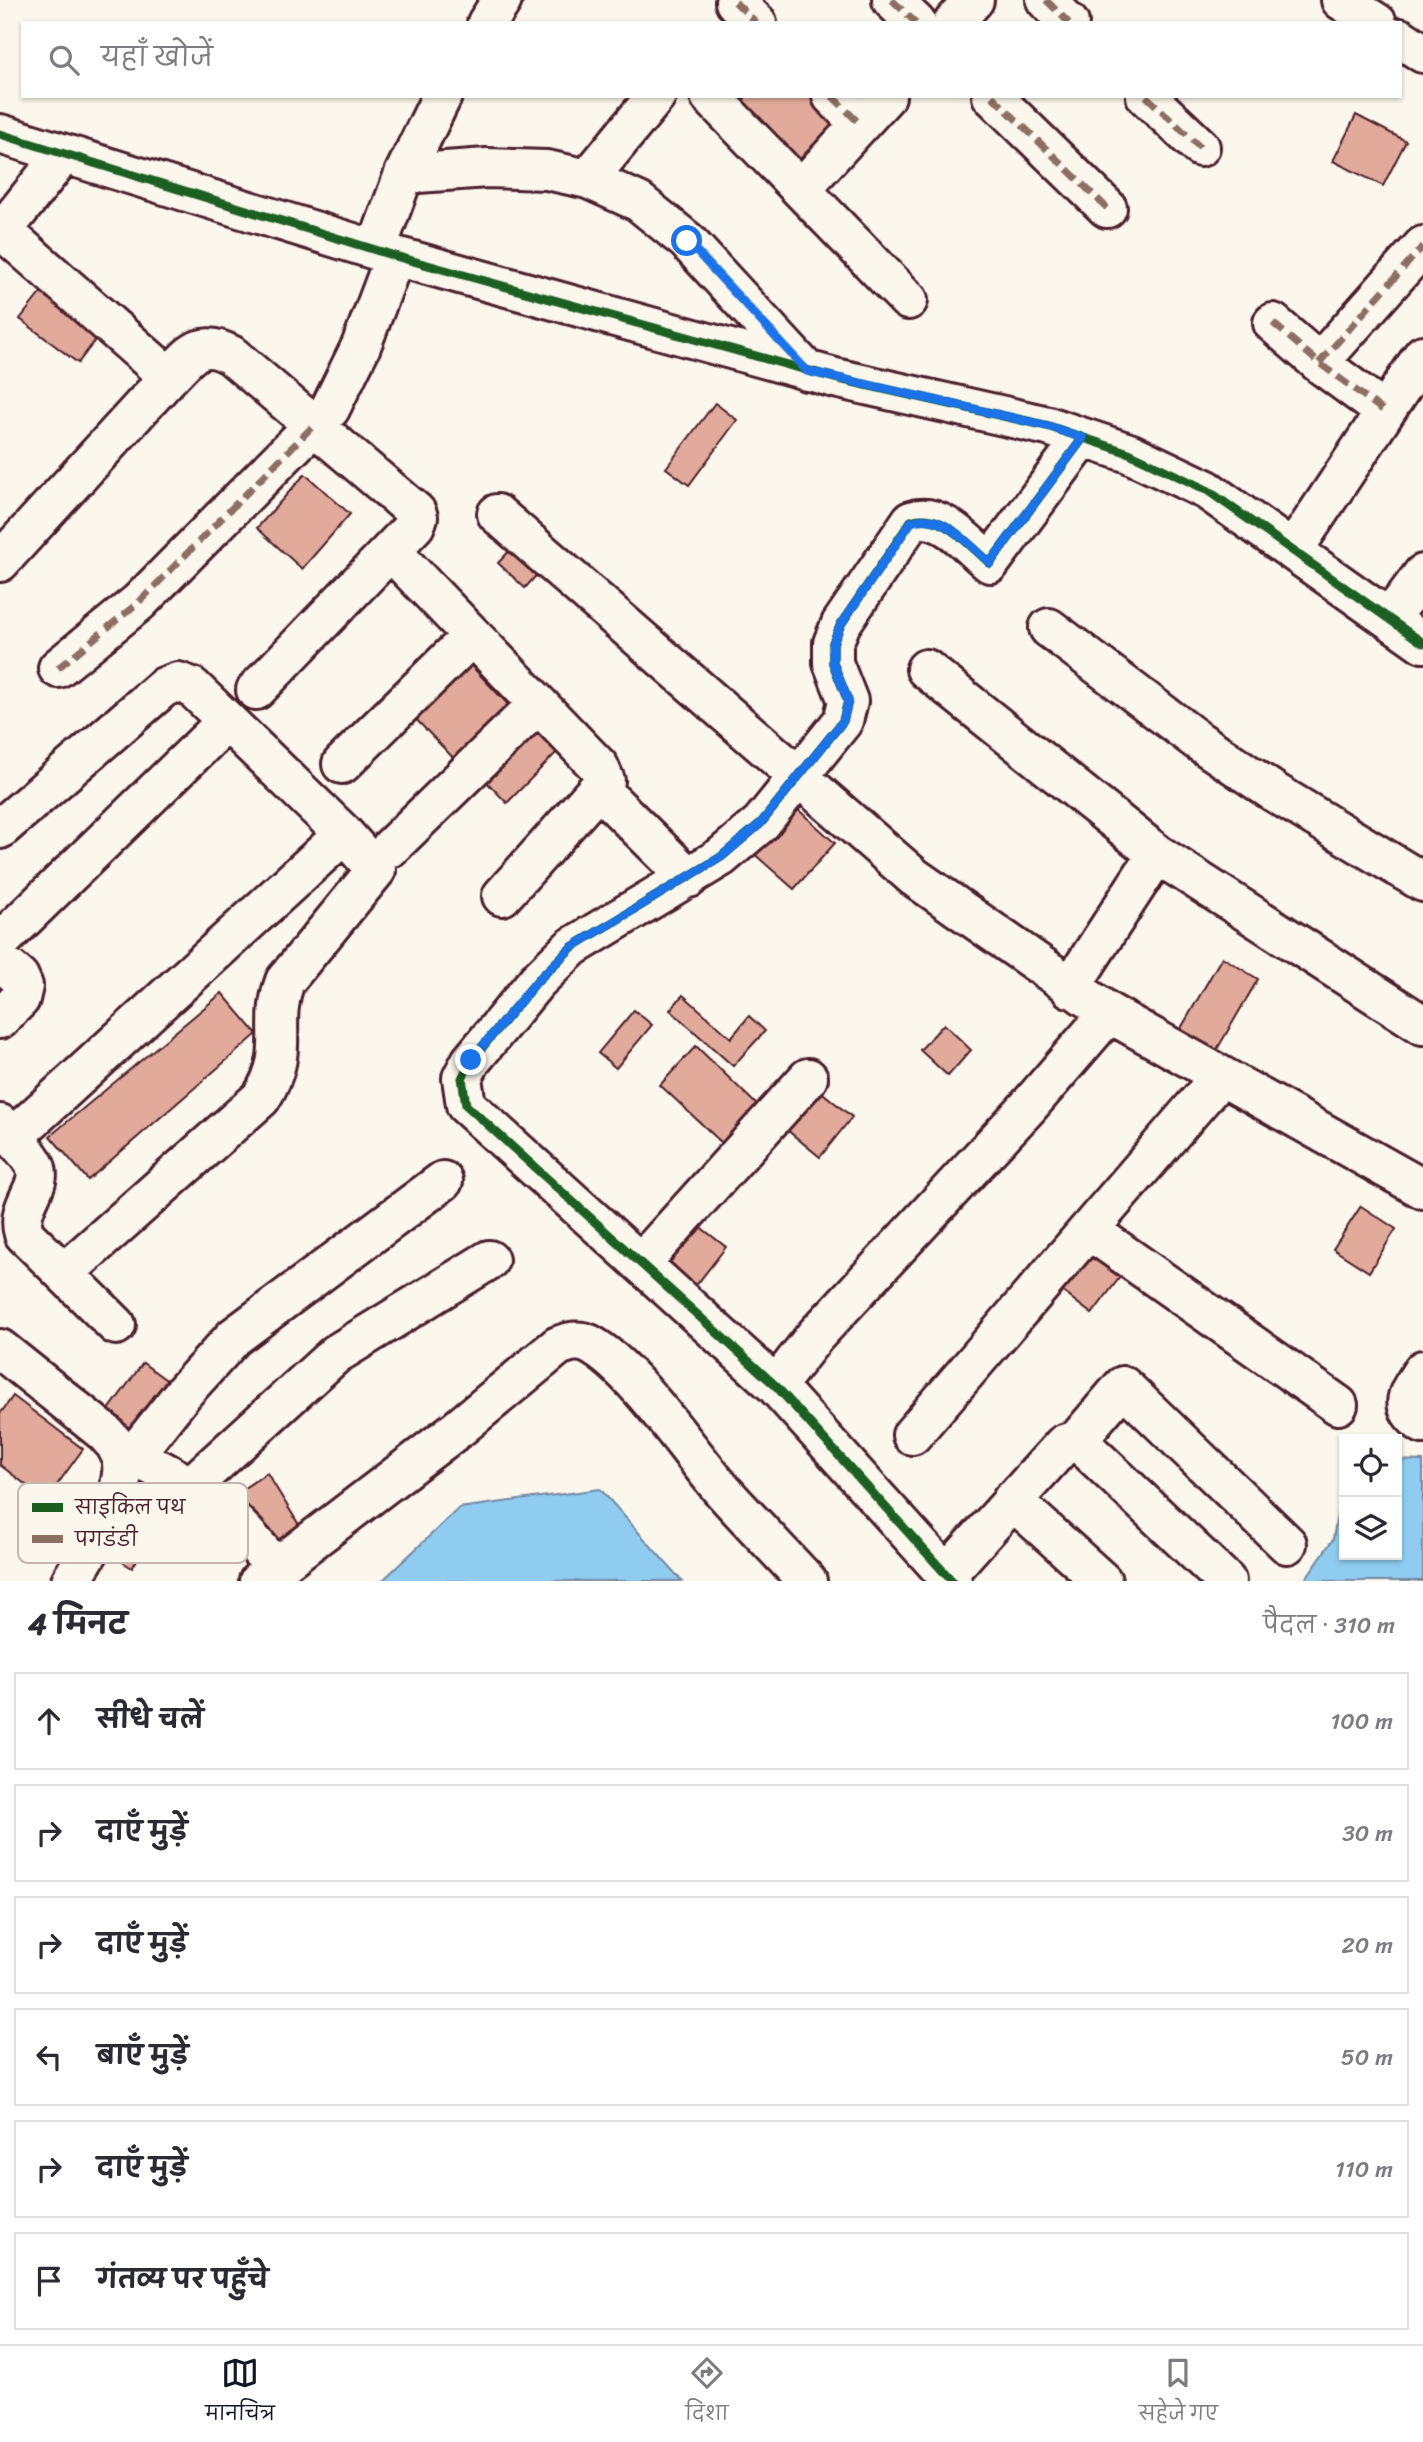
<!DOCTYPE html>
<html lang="hi">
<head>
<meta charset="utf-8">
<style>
  body { margin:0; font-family:Sriracha,"Playpen Sans Deva",sans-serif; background:#f7f7f7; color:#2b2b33 }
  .controls { position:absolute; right:21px; bottom:21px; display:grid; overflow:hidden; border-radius:0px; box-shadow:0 2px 5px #0004 }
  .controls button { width:63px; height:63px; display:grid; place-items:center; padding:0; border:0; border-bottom:2px solid #e1e1e2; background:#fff; color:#2b2b33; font:35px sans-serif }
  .stop { position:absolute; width:21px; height:21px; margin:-16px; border:5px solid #1a73e8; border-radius:50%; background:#fff }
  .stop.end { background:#1a73e8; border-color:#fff; box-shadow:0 2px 7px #0008 }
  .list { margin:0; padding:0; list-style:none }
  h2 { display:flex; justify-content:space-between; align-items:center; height:91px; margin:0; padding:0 28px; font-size:30px }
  h2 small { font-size:23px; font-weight:400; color:#7c7c81 }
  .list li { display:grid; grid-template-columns:46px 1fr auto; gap:21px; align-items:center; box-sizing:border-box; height:98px; margin:0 14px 14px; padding:0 14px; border:2px solid #e1e1e2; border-radius:0px }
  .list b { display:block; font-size:26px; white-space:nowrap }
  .list em { font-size:23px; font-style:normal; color:#7c7c81 }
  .icon { flex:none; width:38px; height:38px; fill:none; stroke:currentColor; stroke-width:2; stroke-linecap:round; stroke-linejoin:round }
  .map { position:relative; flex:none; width:1423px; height:1581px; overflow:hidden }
  .search { position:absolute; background:#fff; box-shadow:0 2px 5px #0004; left:21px; right:21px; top:21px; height:77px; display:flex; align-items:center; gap:18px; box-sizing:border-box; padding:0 24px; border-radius:0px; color:#7c7c81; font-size:26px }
  .sheet { height:763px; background:#fff }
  nav { display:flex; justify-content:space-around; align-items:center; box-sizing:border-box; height:98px; border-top:2px solid #e1e1e2; background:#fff; font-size:19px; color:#7c7c81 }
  nav a { display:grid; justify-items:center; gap:4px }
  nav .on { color:#111827 }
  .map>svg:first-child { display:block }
</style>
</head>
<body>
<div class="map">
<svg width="1423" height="1581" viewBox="0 0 1423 1581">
  <rect width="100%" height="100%" fill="#fbf7ec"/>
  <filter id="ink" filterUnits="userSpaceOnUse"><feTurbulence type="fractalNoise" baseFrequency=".0143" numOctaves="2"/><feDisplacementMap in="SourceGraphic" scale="14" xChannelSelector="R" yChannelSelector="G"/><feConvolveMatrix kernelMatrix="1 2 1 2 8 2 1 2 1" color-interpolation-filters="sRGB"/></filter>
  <g filter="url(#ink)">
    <path fill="#8fccf0" stroke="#7387a1" stroke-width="2" d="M 1397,1460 L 1423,1461 L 1423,1581 L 1304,1581 L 1333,1539 L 1344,1475 L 1344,1555 L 1397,1555 Z
      M 600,1489 L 682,1581 L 382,1581 L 459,1508 Z"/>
    <path fill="#e2aa9a" stroke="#4a1f2b" stroke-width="2" d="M 747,96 L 820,96 L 847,125 L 795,174 L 734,109 Z
      M 1356,115 L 1406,141 L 1383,186 L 1333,161 Z
      M 46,286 L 103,330 L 78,363 L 20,319 Z
      M 715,403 L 737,420 L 689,485 L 666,468 Z
      M 305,474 L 350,514 L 302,569 L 257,528 Z
      M 516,544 L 542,569 L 525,588 L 498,563 Z
      M 462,656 L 518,715 L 463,768 L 407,710 Z
      M 527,721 L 557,752 L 507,803 L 477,772 Z
      M 793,805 L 835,843 L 794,889 L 752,852 Z
      M 1222,957 L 1258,979 L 1212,1058 L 1176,1037 Z
      M 222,993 L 257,1034 L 88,1180 L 50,1136 Z
      M 683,995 L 731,1038 L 749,1016 L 765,1031 L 733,1066 L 670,1010 Z
      M 634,1010 L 652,1025 L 616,1068 L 598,1053 Z
      M 944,1024 L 971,1050 L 948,1076 L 920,1050 Z
      M 696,1046 L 758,1106 L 722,1143 L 660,1085 Z
      M 813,1085 L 852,1117 L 820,1157 L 781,1125 Z
      M 1361,1206 L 1396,1229 L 1369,1272 L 1333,1249 Z
      M 690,1219 L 726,1247 L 691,1292 L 655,1264 Z
      M 1081,1248 L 1120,1277 L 1092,1314 L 1054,1285 Z
      M 143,1363 L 169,1382 L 129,1436 L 103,1418 Z
      M 13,1396 L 83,1449 L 46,1500 L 0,1465 L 0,1414 Z
      M 267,1473 L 301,1528 L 266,1550 L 232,1496 Z
      M 135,1481 L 173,1504 L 132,1568 L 95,1545 Z"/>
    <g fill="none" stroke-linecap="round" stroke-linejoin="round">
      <defs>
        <path id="minor" d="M 892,0 L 916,23
          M 1046,0 L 1069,23
          M 1341,0 L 1377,23
          M 735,2 L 757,23
          M 487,23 L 502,0
          M 953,23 L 974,0
          M 1400,38 L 1423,53
          M 710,96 L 908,300
          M 832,96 L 860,124
          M 992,96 L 1107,208
          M 1146,96 L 1200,147
          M 0,134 L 395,256 L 835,378 L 1048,426 L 1129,453 L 1207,490 L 1423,643
          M 404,174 L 487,168 L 547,170 L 588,179 L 639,202 L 687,241 L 807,371
          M 588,179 L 656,96
          M 801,189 L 886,96
          M 3,231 L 169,377 C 191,355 199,338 231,355 L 416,512 L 418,517 L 415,525 L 256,690
          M 0,234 L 62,156
          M 376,250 L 404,174 L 442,96
          M 1273,323 L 1319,363 L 1384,411
          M 1319,363 L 1423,246
          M 497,514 L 914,877 L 1109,1013 L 1423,1189
          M 1294,549 L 1423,355
          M 391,551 L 599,767 L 605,781 L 502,896
          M 0,562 L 169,377
          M 1390,618 L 1423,574
          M 1049,628 L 1197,740 L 1274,792 L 1423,882
          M 58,668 L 139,602 L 330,409 L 361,346 L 395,256
          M 926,669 L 1157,854 L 1423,1025
          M 342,764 L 471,637
          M 600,790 L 689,878
          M 0,829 L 164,687 L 178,682 L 192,687 L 344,834 L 376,870 L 285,981 C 268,1027 292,1050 261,1098 L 64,1273
          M 391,847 L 537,705
          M 0,942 L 227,721
          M 0,961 L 19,977 L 23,986 L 20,999 L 0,1019
          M 1070,988 L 1157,854
          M 0,1124 C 11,1136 25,1148 33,1162 C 48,1185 14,1203 24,1234 L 116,1325
          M 12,1138 L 344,834
          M 1089,1230 L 1338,1405
          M 641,1263 L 808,1078
          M 0,1349 L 105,1433 C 109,1438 116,1444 119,1450 C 135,1488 89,1549 71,1581
          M 1423,1370 C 1409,1393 1396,1405 1423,1424
          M 776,1386 L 815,1336 L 1027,1108 L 1109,1013
          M 912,1435 L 1220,1077
          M 1077,1440 L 1226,1581
          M 118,1450 C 187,1479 229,1508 274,1567
          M 133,1456 L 184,1392 L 234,1337 L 443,1181
          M 191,1486 L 336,1354 L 489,1260
          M 1012,1500 L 1102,1581
          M 946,1575 L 1064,1444 L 1077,1440 L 1123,1386 L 1287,1544
          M 259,1581 L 459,1428 L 558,1346 C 569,1342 578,1339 589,1344 C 633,1367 689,1452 723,1491 C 750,1521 779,1551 807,1581
          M 952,1581 L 776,1386 L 466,1105 L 462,1078 L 471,1061 L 537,981 L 572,947 L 721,857 L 761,823 L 843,721 L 848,701 L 833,663 L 833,643 L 841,624 L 911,521 C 941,510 968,545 990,563 L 1083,438"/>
      </defs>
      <use href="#minor" stroke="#4a1f2b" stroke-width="44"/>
      <use href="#minor" stroke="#fbf7ec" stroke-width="38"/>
      <path stroke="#8d6e63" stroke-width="7" stroke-dasharray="14 7" stroke-linecap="butt" d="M 892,0 L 916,23
        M 1046,0 L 1069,23
        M 735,2 L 757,23
        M 832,96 L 860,124
        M 992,96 L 1107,208
        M 1146,96 L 1200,147
        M 1273,323 L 1319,363 L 1384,411
        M 1319,363 L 1423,246
        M 58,668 L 139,602 L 314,425"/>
      <defs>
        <path id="cycleway" d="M 0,134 L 395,256 L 835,378 L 1048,426 L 1129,453 L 1207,490 L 1423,643
          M 952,1581 L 776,1386 L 466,1105 L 462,1078 L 471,1061 L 537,981 L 572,947 L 721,857 L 761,823 L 843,721 L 848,701 L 833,663 L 833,643 L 841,624 L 911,521 C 941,510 968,545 990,563 L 1083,438"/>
      </defs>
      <use href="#cycleway" stroke="#fbf7ec" stroke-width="13"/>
      <use href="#cycleway" stroke="#1b5e20" stroke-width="9"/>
    </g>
  </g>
  <g fill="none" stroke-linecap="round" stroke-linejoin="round" filter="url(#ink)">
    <path stroke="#1a73e8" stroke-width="9" d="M 471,1060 L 537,981 L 572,947 L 721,857 L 761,823 L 843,721 L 848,701 L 833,663 L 833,643 L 841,624 L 911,522 C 941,510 968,544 990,563 L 1083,438 L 1048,426 L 807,371 L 687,241"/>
  </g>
  <rect x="18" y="1483" width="230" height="80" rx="10" fill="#fbf7ec" stroke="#c6b6b2" stroke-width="2"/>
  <rect x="32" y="1503" width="31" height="9" fill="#1b5e20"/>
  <rect x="32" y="1535" width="31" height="8" fill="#8d6e63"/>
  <g font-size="19" fill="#4a1f2b">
    <text x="75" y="1514">साइकिल पथ</text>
    <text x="75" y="1546">पगडंडी</text>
  </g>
</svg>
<div class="controls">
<button><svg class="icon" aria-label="locate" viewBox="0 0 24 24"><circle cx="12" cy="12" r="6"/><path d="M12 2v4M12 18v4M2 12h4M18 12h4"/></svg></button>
<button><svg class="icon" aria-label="layers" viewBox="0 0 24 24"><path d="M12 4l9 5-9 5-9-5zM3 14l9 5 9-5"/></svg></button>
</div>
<div class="stop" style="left:687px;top:241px"></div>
<div class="stop end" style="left:471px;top:1060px"></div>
<div class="search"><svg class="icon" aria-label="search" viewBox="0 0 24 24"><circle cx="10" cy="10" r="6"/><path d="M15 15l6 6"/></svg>यहाँ खोजें</div>
</div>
<section class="sheet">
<h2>4 मिनट<small>पैदल · 310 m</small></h2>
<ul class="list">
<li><svg class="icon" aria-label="ahead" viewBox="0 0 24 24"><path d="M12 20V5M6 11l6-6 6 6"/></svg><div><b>सीधे चलें</b></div><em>100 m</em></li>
<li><svg class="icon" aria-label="right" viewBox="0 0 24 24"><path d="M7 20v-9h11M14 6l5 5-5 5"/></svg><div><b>दाएँ मुड़ें</b></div><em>30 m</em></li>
<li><svg class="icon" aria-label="right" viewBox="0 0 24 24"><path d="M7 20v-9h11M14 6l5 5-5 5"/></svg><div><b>दाएँ मुड़ें</b></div><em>20 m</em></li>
<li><svg class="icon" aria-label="left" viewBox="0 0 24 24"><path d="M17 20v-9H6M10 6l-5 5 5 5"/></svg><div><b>बाएँ मुड़ें</b></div><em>50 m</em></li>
<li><svg class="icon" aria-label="right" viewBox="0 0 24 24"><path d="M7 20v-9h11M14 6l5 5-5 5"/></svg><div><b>दाएँ मुड़ें</b></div><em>110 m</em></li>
<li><svg class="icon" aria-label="arrive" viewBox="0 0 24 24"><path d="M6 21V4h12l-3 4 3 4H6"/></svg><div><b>गंतव्य पर पहुँचे</b></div></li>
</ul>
</section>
<nav>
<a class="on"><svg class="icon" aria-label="map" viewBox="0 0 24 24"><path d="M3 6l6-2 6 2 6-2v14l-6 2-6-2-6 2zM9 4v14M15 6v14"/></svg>मानचित्र</a>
<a><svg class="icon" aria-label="directions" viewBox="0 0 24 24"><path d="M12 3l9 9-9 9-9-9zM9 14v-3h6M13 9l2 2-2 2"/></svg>दिशा</a>
<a><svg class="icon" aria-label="saved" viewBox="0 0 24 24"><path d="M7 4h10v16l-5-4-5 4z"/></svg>सहेजे गए</a>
</nav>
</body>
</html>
